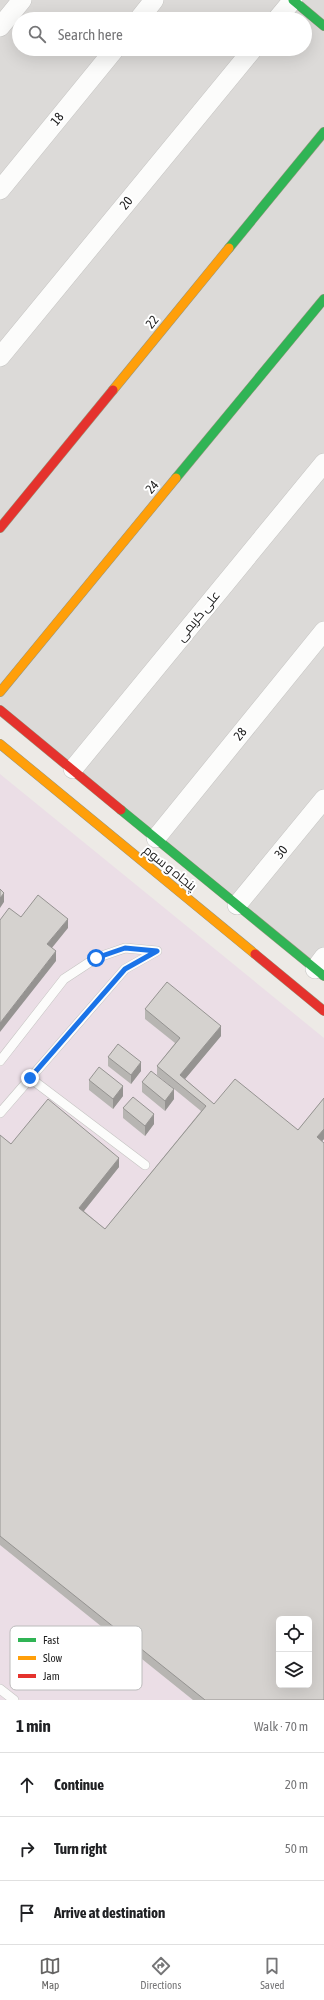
<!DOCTYPE html>
<html lang="en">
<head>
<meta charset="utf-8">
<style>
  body { margin:0; font-family:"Asap Condensed",Cairo,sans-serif; background:#f2f2f2; color:#202124 }
  .controls { position:absolute; right:12px; bottom:12px; display:grid; overflow:hidden; border-radius:6px; box-shadow:0 4px 16px #0002 }
  .controls button { width:36px; height:36px; display:grid; place-items:center; padding:0; border:0; border-bottom:1px solid #e0e0e0; background:#fff; color:#202124; font:20px sans-serif }
  .stop { position:absolute; width:12px; height:12px; margin:-9px; border:3px solid #1a73e8; border-radius:50%; background:#fff }
  .stop.end { background:#1a73e8; border-color:#fff; box-shadow:0 1px 4px #0008 }
  .list { margin:0; padding:0; list-style:none }
  h2 { display:flex; justify-content:space-between; align-items:center; height:52px; margin:0; padding:0 16px; font-size:17px }
  h2 small { font-size:13px; font-weight:400; color:#757577 }
  .list li { display:grid; grid-template-columns:26px 1fr auto; gap:12px; align-items:center; box-sizing:border-box; height:64px; padding:0 16px; border-top:1px solid #e0e0e0 }
  .list b { display:block; font-size:15px; white-space:nowrap }
  .list em { font-size:13px; font-style:normal; color:#757577 }
  .icon { flex:none; width:22px; height:22px; fill:none; stroke:currentColor; stroke-width:2; stroke-linecap:round; stroke-linejoin:round }
  .map { position:relative; flex:none; width:324px; height:1700px; overflow:hidden }
  .search { position:absolute; background:#fff; box-shadow:0 4px 16px #0002; left:12px; right:12px; top:12px; height:44px; display:flex; align-items:center; gap:10px; box-sizing:border-box; padding:0 14px; border-radius:22px; color:#757577; font-size:15px }
  .sheet { height:244px; background:#fff }
  nav { display:flex; justify-content:space-around; align-items:center; box-sizing:border-box; height:56px; border-top:1px solid #e0e0e0; background:#fff; font-size:11px; color:#757577 }
  nav a { display:grid; justify-items:center; gap:2px }
  nav .on { color:#666564 }
  .map>svg:first-child { display:block }
</style>
</head>
<body>
<div class="map">
<svg width="324" height="1700" viewBox="0 0 324 1700">
  <rect width="100%" height="100%" fill="#edeae6"/>
  <path fill="#dcdad8" fill-rule="evenodd" d="M 0,0 L 324,0 L 324,980 L 0,714 ZM 19,19 L 305,19 L 305,49 L 19,49 Z"/>
  <path fill="#ebdee6" fill-rule="evenodd" d="M 0,774 L 324,1038 L 324,1700 L 0,1700 ZM 279,1619 L 309,1619 L 309,1685 L 279,1685 Z"/>
  <g fill="none" stroke-linecap="round" stroke-linejoin="round">
    <defs>
      <path id="lane" d="M 0,1061 L 64,979 L 96,958 L 125,948 L 157,951
        M 30,1078 L 145,1165
        M 0,1113 L 125,969 L 157,951
        M 0,1689 L 14,1700"/>
      <path id="street" d="M 139,19 L 154,0
        M 277,19 L 293,0
        M 0,27 L 22,0
        M 0,190 L 115,49
        M 0,357 L 253,49
        M 73,769 L 324,463
        M 156,838 L 324,631
        M 237,905 L 324,799
        M 315,969 L 324,957"/>
      <path id="fast" d="M 293,0 L 324,26
        M 229,248 L 324,132
        M 176,478 L 324,299
        M 121,810 L 324,976"/>
      <path id="slow" d="M 113,390 L 229,248
        M 0,692 L 176,478
        M 0,744 L 255,954"/>
      <path id="jam" d="M 0,528 L 113,390
        M 0,710 L 121,810
        M 255,954 L 324,1011"/>
    </defs>
    <use href="#lane" stroke="#c5c4c2" stroke-width="10"/>
    <use href="#street" stroke="#c5c4c2" stroke-width="20"/>
    <use href="#fast" stroke="#97967e" stroke-width="10"/>
    <use href="#slow" stroke="#97967e" stroke-width="10"/>
    <use href="#jam" stroke="#97967e" stroke-width="10"/>
    <use href="#lane" stroke="#fcfcfb" stroke-width="9"/>
    <use href="#street" stroke="#fcfcfb" stroke-width="19"/>
    <use href="#fast" stroke="#30b455" stroke-width="9"/>
    <use href="#slow" stroke="#ff9f0a" stroke-width="9"/>
    <use href="#jam" stroke="#e5322d" stroke-width="9"/>
  </g>
  <path fill="#b7b5b2" d="M 145,1009 L 221,1036 L 185,1079 L 214,1104 L 298,1130 L 324,1098 L 324,1139 L 322,1141 L 324,1700 L 193,1700 L 0,1545 L 0,1135 L 11,1144 L 119,1167 L 84,1211 L 105,1229 L 201,1111 L 157,1075 L 157,1066 L 175,1043 L 145,1019 Z
    M 108,1057 L 141,1071 L 131,1084 L 108,1066 Z
    M 89,1080 L 123,1096 L 113,1109 L 89,1090 Z
    M 142,1082 L 174,1099 L 165,1111 L 142,1092 Z
    M 123,1108 L 154,1124 L 145,1136 L 123,1118 Z"/>
  <path fill="#959391" d="M 4,893 L 4,902 L 0,908 L 0,898 Z
    M 68,919 L 68,928 L 47,954 L 47,944 Z
    M 56,951 L 56,961 L 0,1032 L 0,1023 Z
    M 221,1026 L 221,1036 L 180,1085 L 180,1075 Z
    M 141,1062 L 141,1071 L 131,1084 L 131,1075 Z
    M 123,1086 L 123,1096 L 113,1109 L 113,1099 Z
    M 174,1089 L 174,1099 L 165,1111 L 165,1101 Z
    M 154,1114 L 154,1124 L 145,1136 L 145,1126 Z
    M 324,1129 L 324,1139 L 317,1147 L 317,1137 Z
    M 119,1158 L 119,1167 L 79,1217 L 79,1208 Z"/>
  <path fill="#d5d2cf" stroke="#959391" fill-rule="evenodd" d="M 0,889 L 4,893 L 0,898 Z
    M 38,895 L 68,919 L 47,944 L 56,951 L 0,1023 L 0,920 L 9,908 L 21,917 Z
    M 167,982 L 221,1026 L 180,1075 L 214,1104 L 235,1079 L 298,1130 L 324,1098 L 324,1129 L 317,1137 L 324,1143 L 324,1700 L 205,1700 L 0,1536 L 0,1135 L 11,1144 L 48,1099 L 119,1158 L 79,1208 L 105,1229 L 206,1106 L 157,1066 L 180,1038 L 145,1009 ZM 279,1619 L 309,1619 L 309,1685 L 279,1685 Z
    M 118,1044 L 141,1062 L 131,1075 L 108,1057 Z
    M 99,1067 L 123,1086 L 113,1099 L 89,1080 Z
    M 151,1071 L 174,1089 L 165,1101 L 142,1082 Z
    M 133,1097 L 154,1114 L 145,1126 L 123,1108 Z"/>
  <g fill="none" stroke-linecap="round" stroke-linejoin="round">
    <path stroke="#1a73e8" stroke-width="5" d="M 30,1078 L 125,969 L 157,951 L 125,948 L 96,958"/>
  </g>
  <g text-anchor="middle" dominant-baseline="central" stroke-width="4" stroke-linejoin="round" paint-order="stroke">
    <g font-size="13" fill="#1e1e1e" stroke="#fff">
      <text transform="translate(57 119) rotate(-51)">18</text>
      <text transform="translate(126 203) rotate(-51)">20</text>
      <text transform="translate(152 322) rotate(-51)">22</text>
      <text transform="translate(152 487) rotate(-50)">24</text>
      <text transform="translate(198 616) rotate(-51)">علی کریمی</text>
      <text transform="translate(240 734) rotate(-51)">28</text>
      <text transform="translate(281 852) rotate(-51)">30</text>
      <text transform="translate(170 868) rotate(39)">پنجاه و سوم</text>
    </g>
  </g>
  <rect x="10" y="1626" width="132" height="64" rx="6" fill="#fff" stroke="#bcbcbc" stroke-width="1"/>
  <rect x="18" y="1638" width="18" height="4" fill="#30b455"/>
  <rect x="18" y="1656" width="18" height="4" fill="#ff9f0a"/>
  <rect x="18" y="1674" width="18" height="4" fill="#e5322d"/>
  <g font-size="11" fill="#1e1e1e">
    <text x="43" y="1644">Fast</text>
    <text x="43" y="1662">Slow</text>
    <text x="43" y="1680">Jam</text>
  </g>
</svg>
<div class="controls">
<button><svg class="icon" aria-label="locate" viewBox="0 0 24 24"><circle cx="12" cy="12" r="6"/><path d="M12 2v4M12 18v4M2 12h4M18 12h4"/></svg></button>
<button><svg class="icon" aria-label="layers" viewBox="0 0 24 24"><path d="M12 4l9 5-9 5-9-5zM3 14l9 5 9-5"/></svg></button>
</div>
<div class="stop" style="left:96px;top:958px"></div>
<div class="stop end" style="left:30px;top:1078px"></div>
<div class="search"><svg class="icon" aria-label="search" viewBox="0 0 24 24"><circle cx="10" cy="10" r="6"/><path d="M15 15l6 6"/></svg>Search here</div>
</div>
<section class="sheet">
<h2>1 min<small>Walk · 70 m</small></h2>
<ul class="list">
<li><svg class="icon" aria-label="ahead" viewBox="0 0 24 24"><path d="M12 20V5M6 11l6-6 6 6"/></svg><div><b>Continue</b></div><em>20 m</em></li>
<li><svg class="icon" aria-label="right" viewBox="0 0 24 24"><path d="M7 20v-9h11M14 6l5 5-5 5"/></svg><div><b>Turn right</b></div><em>50 m</em></li>
<li><svg class="icon" aria-label="arrive" viewBox="0 0 24 24"><path d="M6 21V4h12l-3 4 3 4H6"/></svg><div><b>Arrive at destination</b></div></li>
</ul>
</section>
<nav>
<a class="on"><svg class="icon" aria-label="map" viewBox="0 0 24 24"><path d="M3 6l6-2 6 2 6-2v14l-6 2-6-2-6 2zM9 4v14M15 6v14"/></svg>Map</a>
<a><svg class="icon" aria-label="directions" viewBox="0 0 24 24"><path d="M12 3l9 9-9 9-9-9zM9 14v-3h6M13 9l2 2-2 2"/></svg>Directions</a>
<a><svg class="icon" aria-label="saved" viewBox="0 0 24 24"><path d="M7 4h10v16l-5-4-5 4z"/></svg>Saved</a>
</nav>
</body>
</html>
